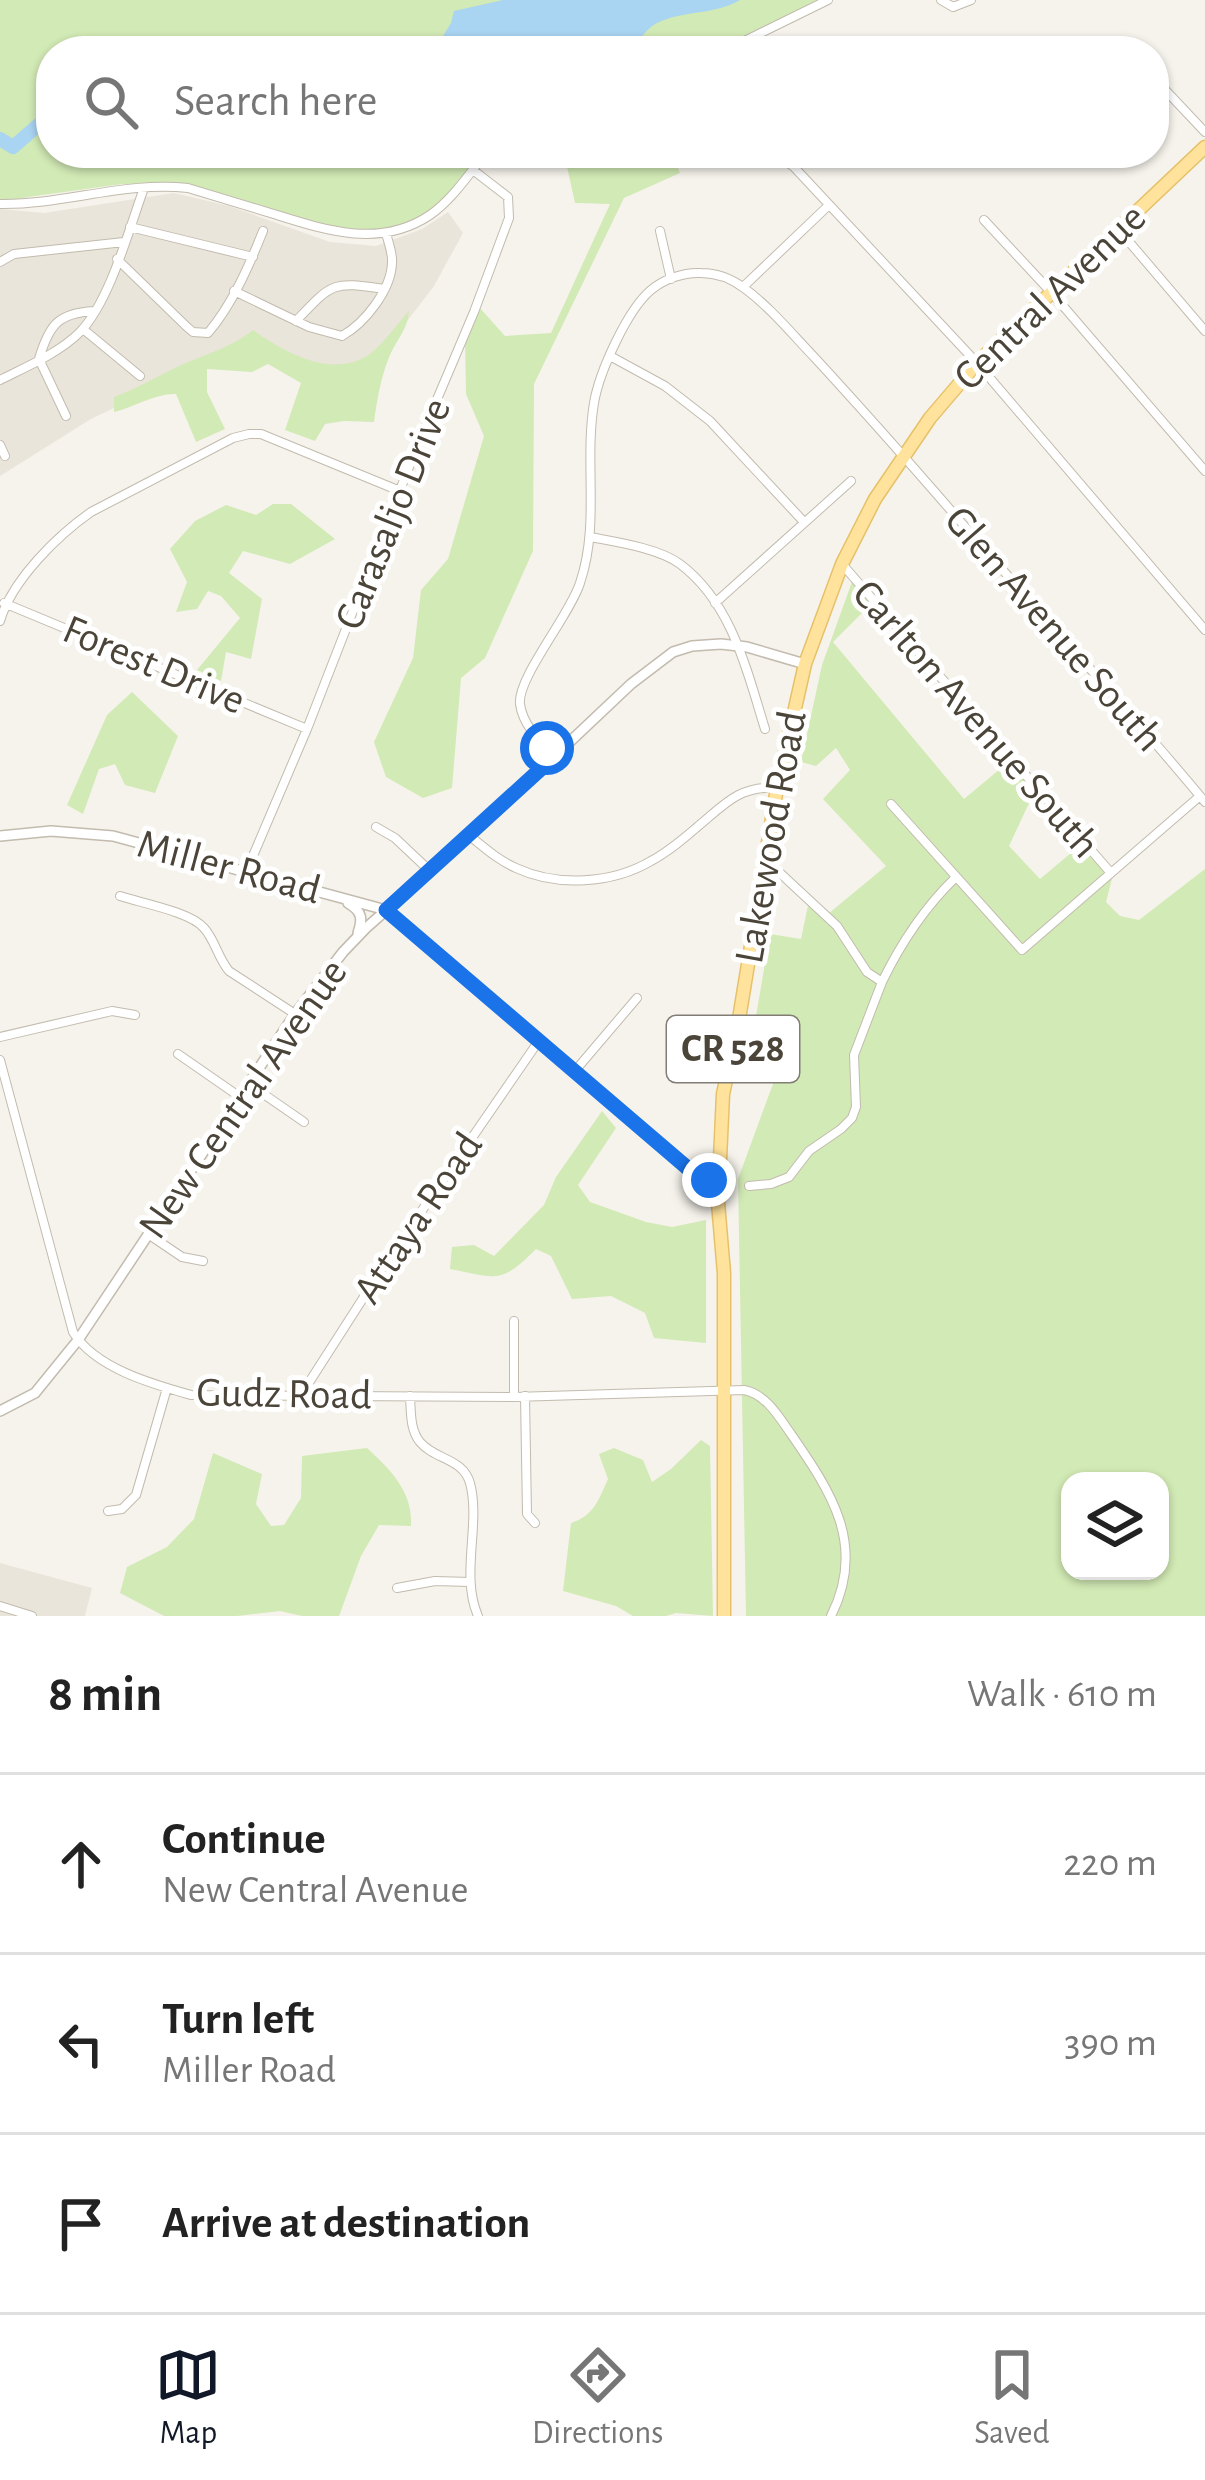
<!DOCTYPE html>
<html lang="en">
<head>
<meta charset="utf-8">
<style>
  body { margin:0; font-family:"Alegreya Sans",sans-serif; background:#f6f6f6; color:#222 }
  .controls { position:absolute; right:36px; bottom:36px; display:grid; overflow:hidden; border-radius:24px; box-shadow:0 3px 9px #0004 }
  .controls button { width:108px; height:108px; display:grid; place-items:center; padding:0; border:0; border-bottom:3px solid #e0e0e0; background:#fff; color:#222; font:60px sans-serif }
  .stop { position:absolute; width:36px; height:36px; margin:-27px; border:9px solid #1a73e8; border-radius:50%; background:#fff }
  .stop.end { background:#1a73e8; border-color:#fff; box-shadow:0 3px 12px #0008 }
  .list { margin:0; padding:0; list-style:none }
  h2 { display:flex; justify-content:space-between; align-items:center; height:156px; margin:0; padding:0 48px; font-size:51px }
  h2 small { font-size:39px; font-weight:400; color:#767676 }
  .list li { display:grid; grid-template-columns:78px 1fr auto; gap:36px; align-items:center; box-sizing:border-box; height:180px; padding:0 48px; border-top:3px solid #e0e0e0 }
  .list b { display:block; font-size:45px; white-space:nowrap }
  .list p { margin:0; font-size:39px; white-space:nowrap; color:#767676 }
  .list em { font-size:39px; font-style:normal; color:#767676 }
  .icon { flex:none; width:66px; height:66px; fill:none; stroke:currentColor; stroke-width:2; stroke-linecap:round; stroke-linejoin:round }
  .map { position:relative; flex:none; width:1205px; height:1616px; overflow:hidden }
  .search { position:absolute; background:#fff; box-shadow:0 3px 9px #0004; left:36px; right:36px; top:36px; height:132px; display:flex; align-items:center; gap:30px; box-sizing:border-box; padding:0 42px; border-radius:48px; color:#767676; font-size:45px }
  .sheet { height:696px; background:#fff }
  nav { display:flex; justify-content:space-around; align-items:center; box-sizing:border-box; height:168px; border-top:3px solid #e0e0e0; background:#fff; font-size:33px; color:#767676 }
  nav a { display:grid; justify-items:center; gap:6px }
  nav .on { color:#111827 }
  .map>svg:first-child { display:block }
</style>
</head>
<body>
<div class="map">
<svg width="1205" height="1616" viewBox="0 0 1205 1616">
  <rect width="100%" height="100%" fill="#f6f3ec"/>
  <path fill="#eae5da" d="M 174,193 L 229,206 L 330,242 L 376,246 L 422,229 L 448,212 L 463,233 L 434,286 L 375,363 L 331,373 L 253,342 L 91,419 L 0,476 L 0,209 L 44,213 Z
    M 0,1563 L 92,1588 L 85,1616 L 0,1616 Z"/>
  <path fill="#d2eab5" fill-rule="evenodd" d="M 0,0 L 828,0 L 724,51 L 51,51 L 51,153 L 486,153 L 445,202 L 407,227 L 356,235 L 193,189 L 122,184 L 28,197 L 0,204 Z
    M 564,153 L 672,153 L 680,173 L 624,198 L 534,384 L 533,551 L 485,658 L 461,678 L 452,788 L 423,798 L 386,777 L 374,742 L 413,658 L 421,590 L 448,559 L 484,436 L 466,394 L 465,341 L 479,307 L 505,336 L 551,333 L 610,204 L 575,203 Z
    M 409,311 C 408,329 397,339 390,355 C 381,376 377,400 374,422 L 344,421 L 325,424 L 315,441 L 285,430 L 301,383 L 268,364 L 252,372 L 207,369 L 207,392 L 225,429 L 196,442 L 176,394 C 156,393 134,407 114,412 L 114,397 C 136,389 154,378 175,368 C 202,355 229,349 253,330 C 284,352 333,380 370,354 C 384,343 397,324 409,311 Z
    M 273,504 L 291,504 L 335,539 L 290,564 L 243,551 L 229,573 L 262,599 L 251,659 L 226,652 L 221,681 L 197,670 L 240,618 L 221,596 L 208,591 L 197,609 L 176,612 L 187,582 L 170,549 L 195,521 L 226,505 L 256,515 Z
    M 853,579 L 873,602 L 833,642 L 964,799 L 1012,759 L 1036,788 L 1009,846 L 1040,879 L 1084,842 L 1113,875 L 1106,902 L 1120,916 L 1139,920 L 1205,869 L 1205,1616 L 746,1616 L 738,1179 L 784,1054 L 772,1037 L 753,1034 L 770,934 L 801,939 L 810,896 L 828,914 L 886,866 L 823,799 L 850,770 L 836,748 L 816,766 L 801,762 L 822,665 ZM 1070,1481 L 1160,1481 L 1160,1571 L 1070,1571 Z
    M 132,692 L 178,736 L 155,793 L 125,785 L 115,764 L 99,769 L 83,814 L 67,805 L 107,715 Z
    M 602,1111 L 616,1128 L 578,1185 L 590,1202 L 646,1222 L 672,1227 L 706,1220 L 706,1343 L 654,1338 L 645,1313 L 611,1296 L 572,1299 L 551,1256 L 536,1249 C 500,1285 498,1278 450,1269 L 452,1247 L 474,1245 L 494,1256 L 544,1205 L 556,1177 Z
    M 701,1440 L 710,1446 L 713,1616 L 676,1613 L 666,1616 L 633,1616 L 616,1606 L 563,1591 L 571,1523 C 594,1516 599,1499 608,1479 L 599,1454 L 614,1448 L 643,1460 L 652,1482 L 671,1469 Z
    M 367,1448 C 391,1470 413,1492 411,1526 L 379,1525 L 361,1556 L 339,1616 L 302,1616 L 280,1611 L 237,1616 L 164,1616 L 120,1593 L 127,1567 L 167,1547 L 194,1519 L 213,1453 L 262,1474 L 256,1504 L 271,1526 L 284,1525 L 301,1498 L 302,1456 Z"/>
  <path fill="#a9d4f2" d="M 503,0 L 740,0 C 715,15 684,10 657,23 C 645,29 641,42 627,46 C 609,51 596,47 580,41 L 556,51 L 419,51 L 433,38 L 443,36 L 451,23 L 454,11 Z"/>
  <g fill="none" stroke-linecap="round" stroke-linejoin="round">
    <path stroke="#a9d4f2" stroke-width="14" d="M 0,139 L 13,147 L 51,114"/>
    <defs>
      <path id="minor" d="M 941,0 L 953,7 L 971,0
        M 724,51 L 828,0
        M 1100,51 L 1112,48 L 1125,51
        M 1154,78 L 1205,132
        M 774,153 L 794,167 L 977,363 L 1205,630
        M 0,204 C 64,205 125,181 188,188 C 218,197 248,206 277,215 C 328,231 381,248 430,215 C 452,200 469,174 486,153
        M 984,220 L 1051,292 L 1205,471
        M 130,227 L 253,257
        M 1119,230 L 1205,331
        M 660,231 L 671,279
        M 117,259 L 187,327 L 193,332 L 208,333 C 232,305 249,266 263,231
        M 0,262 L 14,254 L 124,242
        M 743,287 L 829,205
        M 234,291 L 309,327 L 342,336 C 365,323 391,290 392,263 C 393,253 388,242 386,233
        M 296,321 C 332,283 332,281 384,289
        M 83,329 L 140,376
        M 610,356 L 665,386 L 710,421 L 804,522
        M 0,380 C 26,367 59,353 80,332 C 110,301 129,229 144,188
        M 66,416 L 39,359 C 49,325 58,313 94,311
        M 0,445 L 5,456
        M 590,537 C 616,542 658,548 680,564 C 732,603 747,671 765,729
        M 842,564 L 1111,873
        M 4,603 L 307,729
        M 715,603 L 851,481
        M 0,621 C 12,580 57,536 91,512 L 233,438 L 249,434 L 261,434 L 400,491
        M 555,756 C 540,741 523,726 520,704 C 517,678 570,615 580,583 C 600,524 584,463 594,403 C 599,373 627,310 651,290 C 664,279 684,272 701,273 C 716,273 732,279 744,288 C 770,307 792,334 815,358 C 862,409 908,461 954,514 C 1037,611 1124,704 1205,802
        M 891,804 L 1022,950 L 1200,796
        M 376,827 L 395,838 L 430,871
        M 470,836 C 485,848 498,860 516,868 C 557,887 612,884 651,861 C 668,852 682,840 696,828 C 723,806 739,785 776,788
        M 247,870 L 307,729 L 416,449 L 474,312 L 509,218 L 508,197 L 473,170
        M 120,896 C 141,903 191,912 204,928 C 215,940 218,958 229,971 L 295,1014
        M 882,982 C 901,943 924,908 955,878
        M 0,1037 L 112,1011 L 135,1015
        M 178,1054 L 240,1097
        M 0,1060 L 73,1332 C 95,1368 152,1384 191,1395 L 514,1397 L 744,1390 C 766,1394 779,1417 791,1434 C 831,1492 867,1545 831,1616
        M 574,1072 L 637,998
        M 249,1084 L 304,1122
        M 749,1186 L 771,1184 L 789,1177 L 809,1151 L 841,1129 L 852,1118 L 856,1107 L 854,1055 L 882,982 L 867,972 L 837,926 L 766,860
        M 148,1234 L 182,1257 L 203,1261
        M 301,1395 L 385,1264 L 538,1042
        M 410,1396 C 411,1412 410,1430 420,1442 C 435,1460 463,1458 470,1483 C 481,1524 460,1575 478,1616
        M 525,1396 L 527,1514 L 535,1523
        M 514,1397 L 514,1321
        M 108,1511 L 122,1509 L 136,1495 L 167,1388
        M 397,1588 L 435,1581 L 470,1582
        M 0,1606 L 32,1616"/>
      <path id="tertiary" d="M 0,836 L 51,831 L 113,836 L 386,910 L 691,1171 L 709,1180 L 719,1181
        M 348,903 C 362,911 363,919 358,933
        M 0,1411 L 35,1393 L 78,1340 L 295,1014 L 343,952 L 366,928 L 470,836 L 631,684 L 673,652 L 692,646 L 721,644 L 747,647 L 805,664"/>
      <path id="primary" d="M 724,1616 L 724,1273 L 718,1203 L 723,1094 L 738,1025 L 777,788 L 805,664 L 842,564 L 875,499 L 930,418 L 977,363 L 1205,147"/>
    </defs>
    <use href="#minor" stroke="#c2bbae" stroke-width="10"/>
    <use href="#tertiary" stroke="#c2bbae" stroke-width="12"/>
    <use href="#primary" stroke="#e6c16a" stroke-width="15"/>
    <use href="#minor" stroke="#fff" stroke-width="8"/>
    <use href="#tertiary" stroke="#fff" stroke-width="9"/>
    <use href="#primary" stroke="#ffe39c" stroke-width="12"/>
  </g>
  <g fill="none" stroke-linecap="round" stroke-linejoin="round">
    <path stroke="#1a73e8" stroke-width="15" d="M 547,748 L 555,756 L 386,910 L 691,1171 L 709,1180"/>
  </g>
  <g text-anchor="middle" dominant-baseline="central" stroke-width="10" stroke-linejoin="round" paint-order="stroke">
    <rect fill="#fff" stroke="#817c74" stroke-width="3" x="667" y="1016" width="132" height="66" rx="9"/>
    <g font-size="39" font-weight="bold" fill="#4b4439">
      <text x="733" y="1049">CR 528</text>
    </g>
    <g font-size="42" fill="#4b4439" stroke="#fff">
      <text transform="translate(1050 297) rotate(-44)">Central Avenue</text>
      <text transform="translate(393 514) rotate(-68)">Carasaljo Drive</text>
      <text transform="translate(1054 629) rotate(49)">Glen Avenue South</text>
      <text transform="translate(154 665) rotate(23)">Forest Drive</text>
      <text transform="translate(976 719) rotate(49)">Carlton Avenue South</text>
      <text transform="translate(771 837) rotate(-80)">Lakewood Road</text>
      <text transform="translate(229 867) rotate(15)">Miller Road</text>
      <text transform="translate(243 1099) rotate(-55)">New Central Avenue</text>
      <text transform="translate(418 1218) rotate(-56)">Attaya Road</text>
      <text transform="translate(284 1394) rotate(1)">Gudz Road</text>
    </g>
  </g>
</svg>
<div class="controls">
<button><svg class="icon" aria-label="layers" viewBox="0 0 24 24"><path d="M12 4l9 5-9 5-9-5zM3 14l9 5 9-5"/></svg></button>
</div>
<div class="stop" style="left:547px;top:748px"></div>
<div class="stop end" style="left:709px;top:1180px"></div>
<div class="search"><svg class="icon" aria-label="search" viewBox="0 0 24 24"><circle cx="10" cy="10" r="6"/><path d="M15 15l6 6"/></svg>Search here</div>
</div>
<section class="sheet">
<h2>8 min<small>Walk · 610 m</small></h2>
<ul class="list">
<li><svg class="icon" aria-label="ahead" viewBox="0 0 24 24"><path d="M12 20V5M6 11l6-6 6 6"/></svg><div><b>Continue</b><p>New Central Avenue</p></div><em>220 m</em></li>
<li><svg class="icon" aria-label="left" viewBox="0 0 24 24"><path d="M17 20v-9H6M10 6l-5 5 5 5"/></svg><div><b>Turn left</b><p>Miller Road</p></div><em>390 m</em></li>
<li><svg class="icon" aria-label="arrive" viewBox="0 0 24 24"><path d="M6 21V4h12l-3 4 3 4H6"/></svg><div><b>Arrive at destination</b></div></li>
</ul>
</section>
<nav>
<a class="on"><svg class="icon" aria-label="map" viewBox="0 0 24 24"><path d="M3 6l6-2 6 2 6-2v14l-6 2-6-2-6 2zM9 4v14M15 6v14"/></svg>Map</a>
<a><svg class="icon" aria-label="directions" viewBox="0 0 24 24"><path d="M12 3l9 9-9 9-9-9zM9 14v-3h6M13 9l2 2-2 2"/></svg>Directions</a>
<a><svg class="icon" aria-label="saved" viewBox="0 0 24 24"><path d="M7 4h10v16l-5-4-5 4z"/></svg>Saved</a>
</nav>
</body>
</html>
